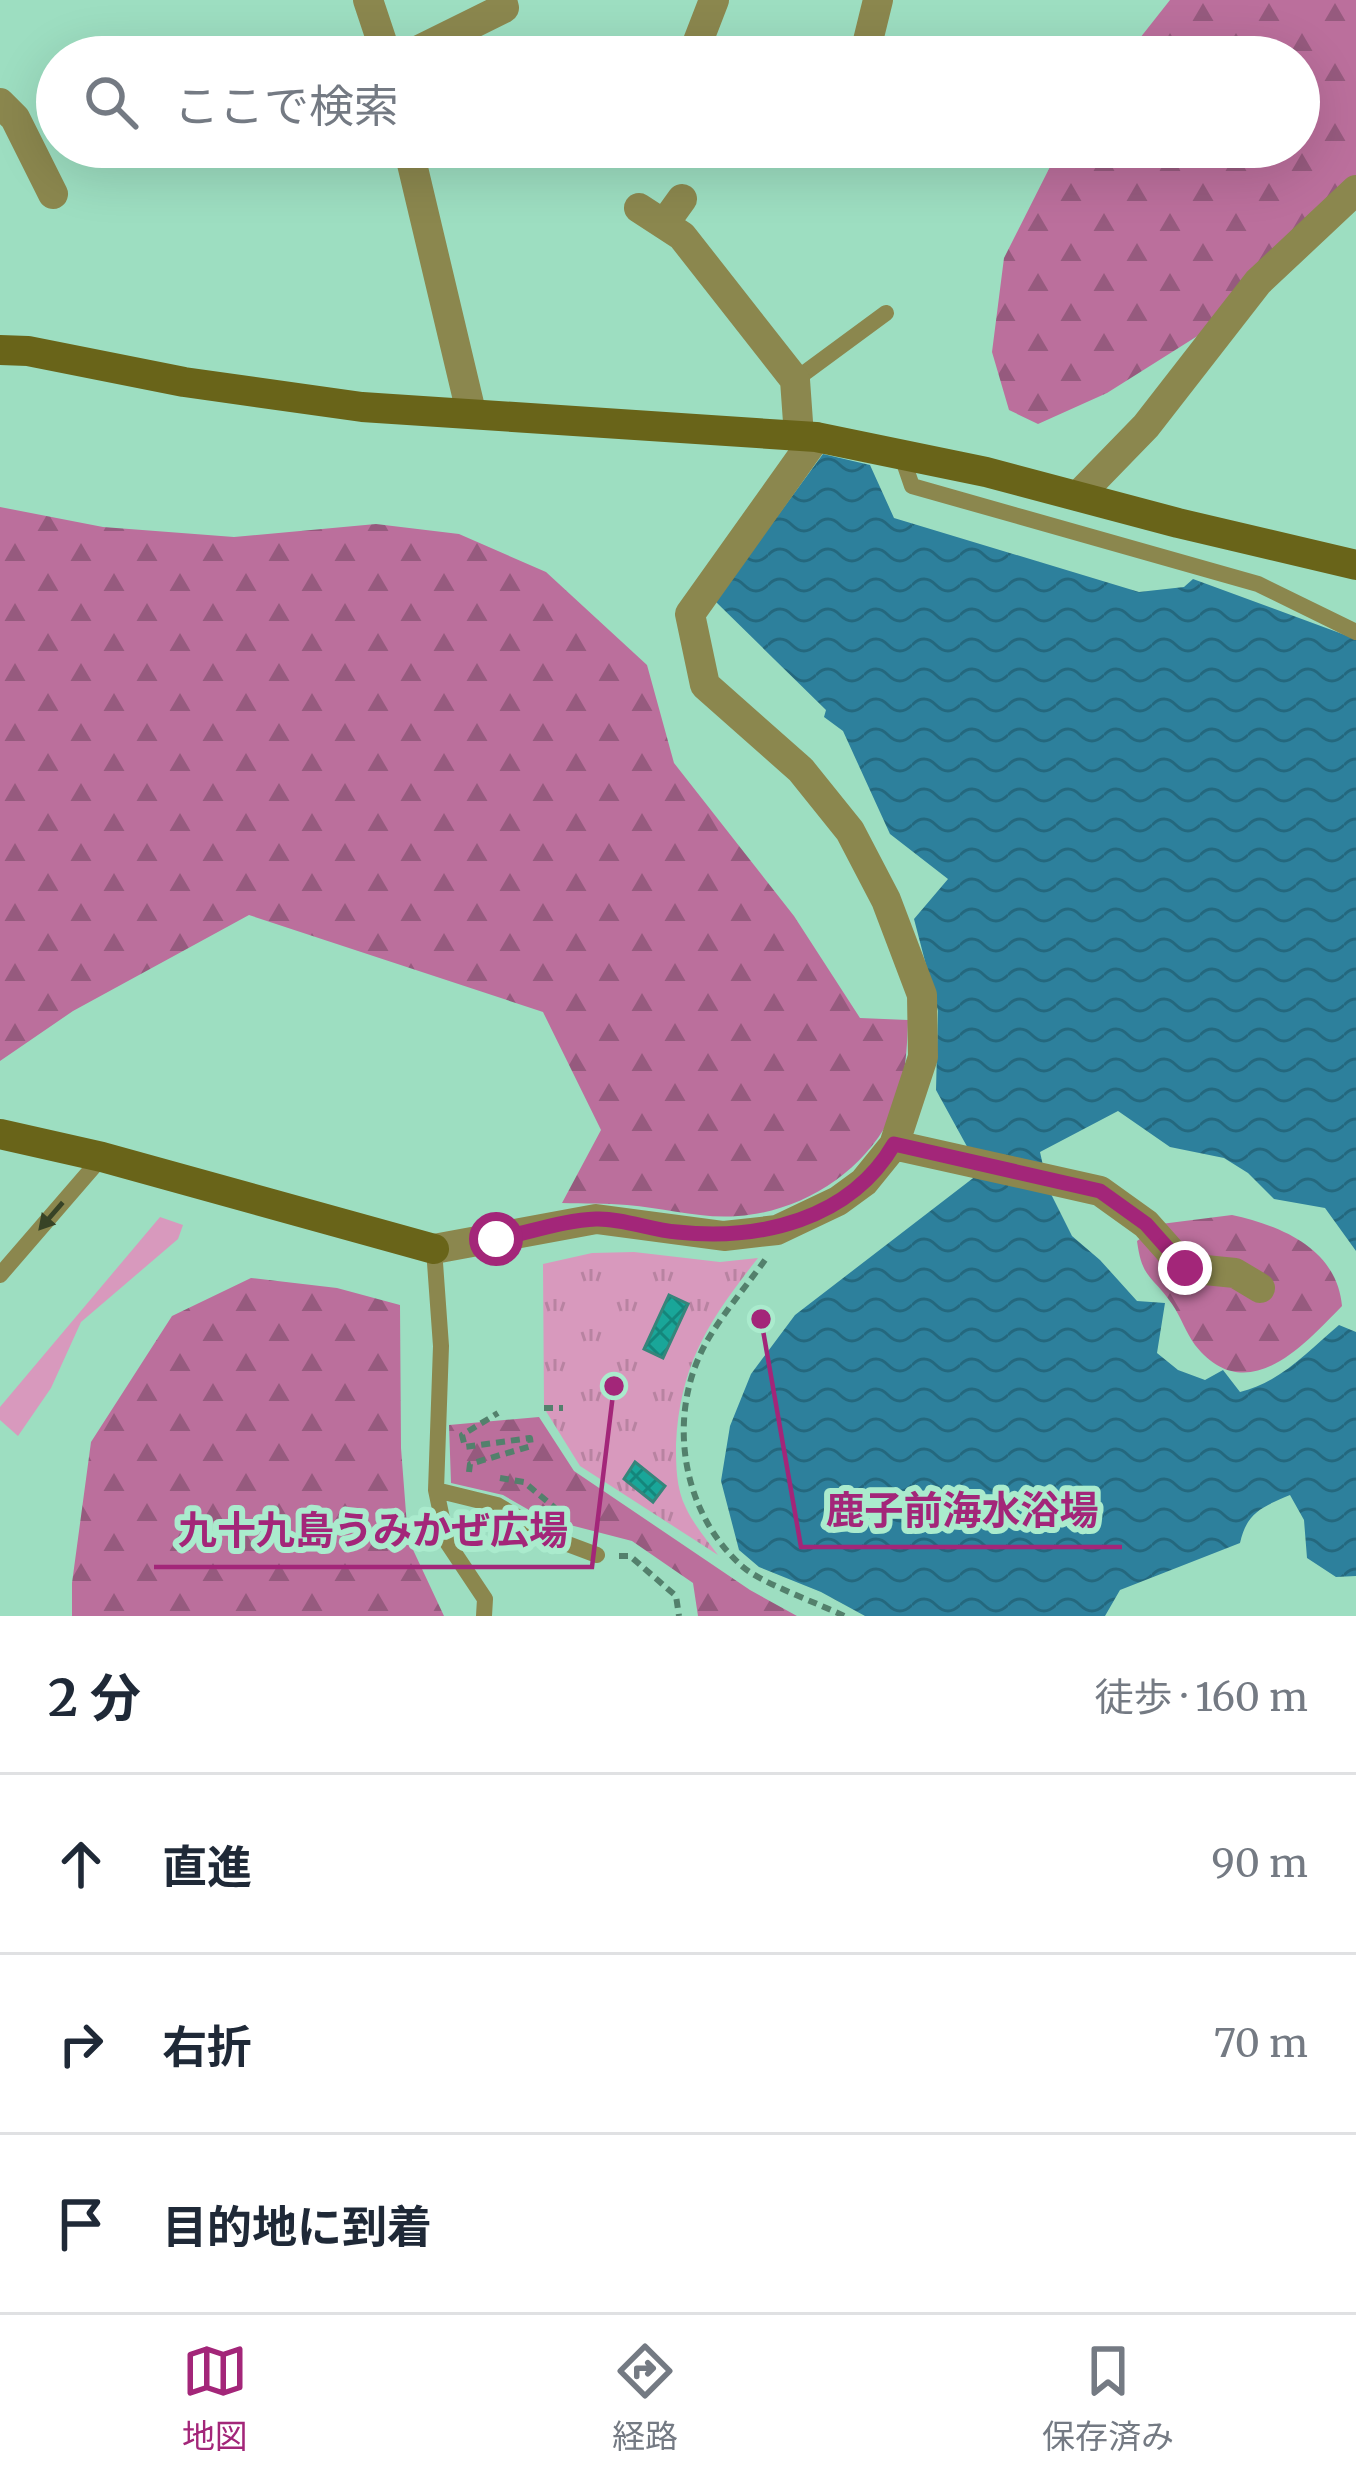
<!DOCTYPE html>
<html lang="ja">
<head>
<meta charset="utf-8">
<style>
  body { margin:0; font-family:Merriweather,"Noto Sans JP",serif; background:#f6f6f7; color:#1f2937 }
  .stop { position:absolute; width:36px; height:36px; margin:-27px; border:9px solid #a32679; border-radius:50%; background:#fff }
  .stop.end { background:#a32679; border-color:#fff; box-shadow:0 3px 12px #0008 }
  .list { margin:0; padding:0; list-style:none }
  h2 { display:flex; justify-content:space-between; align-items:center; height:156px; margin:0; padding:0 48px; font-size:51px }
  h2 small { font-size:39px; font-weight:400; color:#747a83 }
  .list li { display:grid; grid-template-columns:78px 1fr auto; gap:36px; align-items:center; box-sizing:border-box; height:180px; padding:0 48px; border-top:3px solid #e0e1e3 }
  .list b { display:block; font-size:45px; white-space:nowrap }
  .list em { font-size:39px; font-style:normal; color:#747a83 }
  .icon { flex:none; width:66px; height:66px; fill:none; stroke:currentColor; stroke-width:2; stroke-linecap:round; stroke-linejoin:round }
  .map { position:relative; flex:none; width:1356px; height:1616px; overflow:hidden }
  .search { position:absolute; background:#fff; box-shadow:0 12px 48px #0002; left:36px; right:36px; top:36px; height:132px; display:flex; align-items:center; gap:30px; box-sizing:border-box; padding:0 42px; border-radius:66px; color:#747a83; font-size:45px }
  .sheet { height:696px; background:#fff }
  nav { display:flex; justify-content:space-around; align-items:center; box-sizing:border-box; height:168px; border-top:3px solid #e0e1e3; background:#fff; font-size:33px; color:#747a83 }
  nav a { display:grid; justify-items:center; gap:6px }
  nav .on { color:#a32679 }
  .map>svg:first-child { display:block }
</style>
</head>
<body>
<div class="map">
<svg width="1356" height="1616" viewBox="0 0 1356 1616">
  <defs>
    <pattern id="forest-firs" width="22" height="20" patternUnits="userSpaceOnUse" patternTransform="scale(3)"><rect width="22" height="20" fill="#bb6f9c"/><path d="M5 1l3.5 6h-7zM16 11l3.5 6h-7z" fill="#965a7e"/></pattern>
    <pattern id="park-tufts" width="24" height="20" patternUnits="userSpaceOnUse" patternTransform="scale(3)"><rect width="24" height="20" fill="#d899bd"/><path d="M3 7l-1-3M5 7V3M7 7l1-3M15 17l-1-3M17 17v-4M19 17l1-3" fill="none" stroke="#b883a1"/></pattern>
    <pattern id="water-waves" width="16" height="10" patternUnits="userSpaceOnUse" patternTransform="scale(3)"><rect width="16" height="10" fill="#2d809c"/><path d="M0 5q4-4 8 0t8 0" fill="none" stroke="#24687e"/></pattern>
    <pattern id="building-cross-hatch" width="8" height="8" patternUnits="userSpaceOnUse" patternTransform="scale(3)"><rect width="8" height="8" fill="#19a699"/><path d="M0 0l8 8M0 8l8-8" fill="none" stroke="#14867b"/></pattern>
  </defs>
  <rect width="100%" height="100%" fill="#9ddec1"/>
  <path fill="#d899bd" d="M 160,1217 L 183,1225 L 178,1239 L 81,1322 L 51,1388 L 18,1436 L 0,1420 L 0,1407 Z"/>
  <path fill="url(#forest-firs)" d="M 1170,0 L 1356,0 L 1356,210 L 1234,313 L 1107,393 L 1038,424 L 1009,410 L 992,352 L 1004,258 L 1060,147 L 1299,147 L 1299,57 L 1125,57 Z
    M 0,507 L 103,527 L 234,537 L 376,524 L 459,534 L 546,572 L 647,665 L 674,763 L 794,916 L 860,1018 L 908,1020 C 907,1052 905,1091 889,1120 C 860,1175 799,1212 738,1216 C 700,1219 665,1208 627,1205 C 606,1203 584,1204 562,1203 L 601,1130 L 543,1012 L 249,915 L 73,1011 L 0,1061 Z
    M 1232,1215 C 1282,1226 1337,1249 1342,1306 C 1304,1345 1247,1410 1195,1345 C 1186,1333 1181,1317 1172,1304 C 1152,1275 1142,1279 1137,1241 L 1161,1224 Z
    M 251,1278 L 337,1288 L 400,1305 L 401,1448 L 408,1539 L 444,1616 L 72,1616 L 72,1583 L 91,1442 L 172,1316 Z
    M 539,1417 L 574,1471 L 750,1590 L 797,1616 L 698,1616 L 693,1583 L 632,1541 L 543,1518 L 503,1495 L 451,1483 L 449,1425 Z"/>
  <path fill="url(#park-tufts)" d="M 634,1252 L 720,1262 L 758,1258 C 710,1319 680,1363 676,1444 C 676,1466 676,1488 686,1508 C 694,1525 707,1540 718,1555 L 580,1466 L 544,1408 L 543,1264 L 592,1253 Z"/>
  <path fill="url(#water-waves)" d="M 823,454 L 870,465 L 894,518 L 1139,592 L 1184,587 L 1193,579 L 1356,639 L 1356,1251 L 1325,1208 L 1274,1199 L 1248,1173 L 1224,1158 L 1170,1147 L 1118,1111 L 1040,1152 L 1048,1188 L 1072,1236 L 1100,1260 L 1137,1301 L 1165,1303 L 1157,1353 L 1178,1370 L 1205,1380 L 1223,1370 L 1240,1392 C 1281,1382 1307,1352 1339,1325 L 1356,1332 L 1356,1576 L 1336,1577 L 1307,1558 L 1304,1520 L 1290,1495 C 1262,1507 1247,1512 1240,1543 L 1120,1590 L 1105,1616 L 865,1616 L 821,1592 L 759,1567 L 739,1550 L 721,1481 L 730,1426 L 751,1374 L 795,1315 L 981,1172 L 936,1090 L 938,1011 L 914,919 L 948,879 L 890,834 L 843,731 L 824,717 L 826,710 L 715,601 Z"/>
  <path fill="url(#building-cross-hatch)" stroke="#36857b" stroke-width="3" d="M 669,1295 L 688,1304 L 663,1358 L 644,1349 Z
    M 635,1462 L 665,1486 L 653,1502 L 624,1479 Z"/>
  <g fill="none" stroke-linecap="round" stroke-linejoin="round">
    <path stroke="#53806c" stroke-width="6" stroke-dasharray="9 6" stroke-linecap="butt" d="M 765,1260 C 747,1285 726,1310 710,1336 C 665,1409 679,1511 743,1567 C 763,1584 818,1603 844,1616
      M 544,1408 L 563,1408
      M 469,1472 L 470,1464 L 531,1446 L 530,1438 L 465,1447 L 462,1435 L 498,1413
      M 500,1478 L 524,1482 L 555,1508
      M 619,1556 L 630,1556 L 676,1596 L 679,1616"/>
    <path stroke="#8b874e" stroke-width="16" d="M 795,380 L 886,313
      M 901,454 L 912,486 L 1258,584 L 1356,632
      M 434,1249 L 441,1346 L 436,1490 L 447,1542 L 485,1599 L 484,1616
      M 0,1275 L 102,1157
      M 436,1490 L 497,1505 L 557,1540 L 597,1555"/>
    <path stroke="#8b874e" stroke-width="30" d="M 368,0 L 387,57
      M 405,57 L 504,8 L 502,0
      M 692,57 L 714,0
      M 864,57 L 878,0
      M 0,103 L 15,118 L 53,194
      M 408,147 L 471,412
      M 842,152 L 843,147
      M 639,208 L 682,236 L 795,380 L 799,436
      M 664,224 L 682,199
      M 816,437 L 690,614 L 705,685 L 801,770 L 850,831 L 886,900 L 922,995 L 923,1057 L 894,1145
      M 1078,496 L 1146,426 L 1258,282 L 1356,190
      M 434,1249 L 596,1219 L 724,1236 L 777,1230 L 838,1201 L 864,1182 L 894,1145 L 1100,1191 L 1146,1224 L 1185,1268 L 1235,1273 L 1260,1288"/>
    <path stroke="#696419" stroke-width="30" d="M 0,350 L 28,351 L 184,382 L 362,407 L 816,437 L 986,472 L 1178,523 L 1356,565
      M 0,1134 L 102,1157 L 434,1249"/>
  </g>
  <defs><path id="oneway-solid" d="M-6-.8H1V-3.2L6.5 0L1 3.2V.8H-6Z" transform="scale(3)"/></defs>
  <use fill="#384326" href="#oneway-solid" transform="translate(51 1216) rotate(131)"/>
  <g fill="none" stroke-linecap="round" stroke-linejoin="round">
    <path stroke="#a32679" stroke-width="15" d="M 496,1239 C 528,1233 564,1220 596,1219 C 622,1218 651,1230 677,1232 C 759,1241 850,1220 894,1144 L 1100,1191 L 1146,1224 L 1185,1268"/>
  </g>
  <path fill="none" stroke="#a32679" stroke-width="4.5" d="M761 1319L801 1547H1122M614 1386L592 1567H154"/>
  <g fill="#a32679" stroke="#aaebcd" stroke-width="4.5">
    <circle cx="761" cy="1319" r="12"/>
    <circle cx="614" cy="1386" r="12"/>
  </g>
  <g font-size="39" text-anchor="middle" font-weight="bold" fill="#a32679" stroke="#aaebcd" stroke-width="12" stroke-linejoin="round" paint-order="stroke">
    <text x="962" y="1524">鹿子前海水浴場</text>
    <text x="373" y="1544">九十九島うみかぜ広場</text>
  </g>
</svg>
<div class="stop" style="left:496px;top:1239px"></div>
<div class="stop end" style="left:1185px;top:1268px"></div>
<div class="search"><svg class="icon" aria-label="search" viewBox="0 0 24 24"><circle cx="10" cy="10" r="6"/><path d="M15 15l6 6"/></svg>ここで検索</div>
</div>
<section class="sheet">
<h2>2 分<small>徒歩 · 160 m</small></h2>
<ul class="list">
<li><svg class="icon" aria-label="ahead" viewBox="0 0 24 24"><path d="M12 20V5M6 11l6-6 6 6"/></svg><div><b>直進</b></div><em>90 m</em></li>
<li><svg class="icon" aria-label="right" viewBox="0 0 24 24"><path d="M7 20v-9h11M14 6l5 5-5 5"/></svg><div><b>右折</b></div><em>70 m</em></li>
<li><svg class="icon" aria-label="arrive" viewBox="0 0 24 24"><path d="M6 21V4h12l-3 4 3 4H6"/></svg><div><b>目的地に到着</b></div></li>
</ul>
</section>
<nav>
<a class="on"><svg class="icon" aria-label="map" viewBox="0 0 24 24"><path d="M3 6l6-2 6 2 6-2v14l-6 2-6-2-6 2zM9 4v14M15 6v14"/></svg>地図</a>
<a><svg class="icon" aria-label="directions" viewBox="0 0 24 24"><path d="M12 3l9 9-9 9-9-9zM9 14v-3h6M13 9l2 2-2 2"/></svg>経路</a>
<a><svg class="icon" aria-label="saved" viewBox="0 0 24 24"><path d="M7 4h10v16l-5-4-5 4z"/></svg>保存済み</a>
</nav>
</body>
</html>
